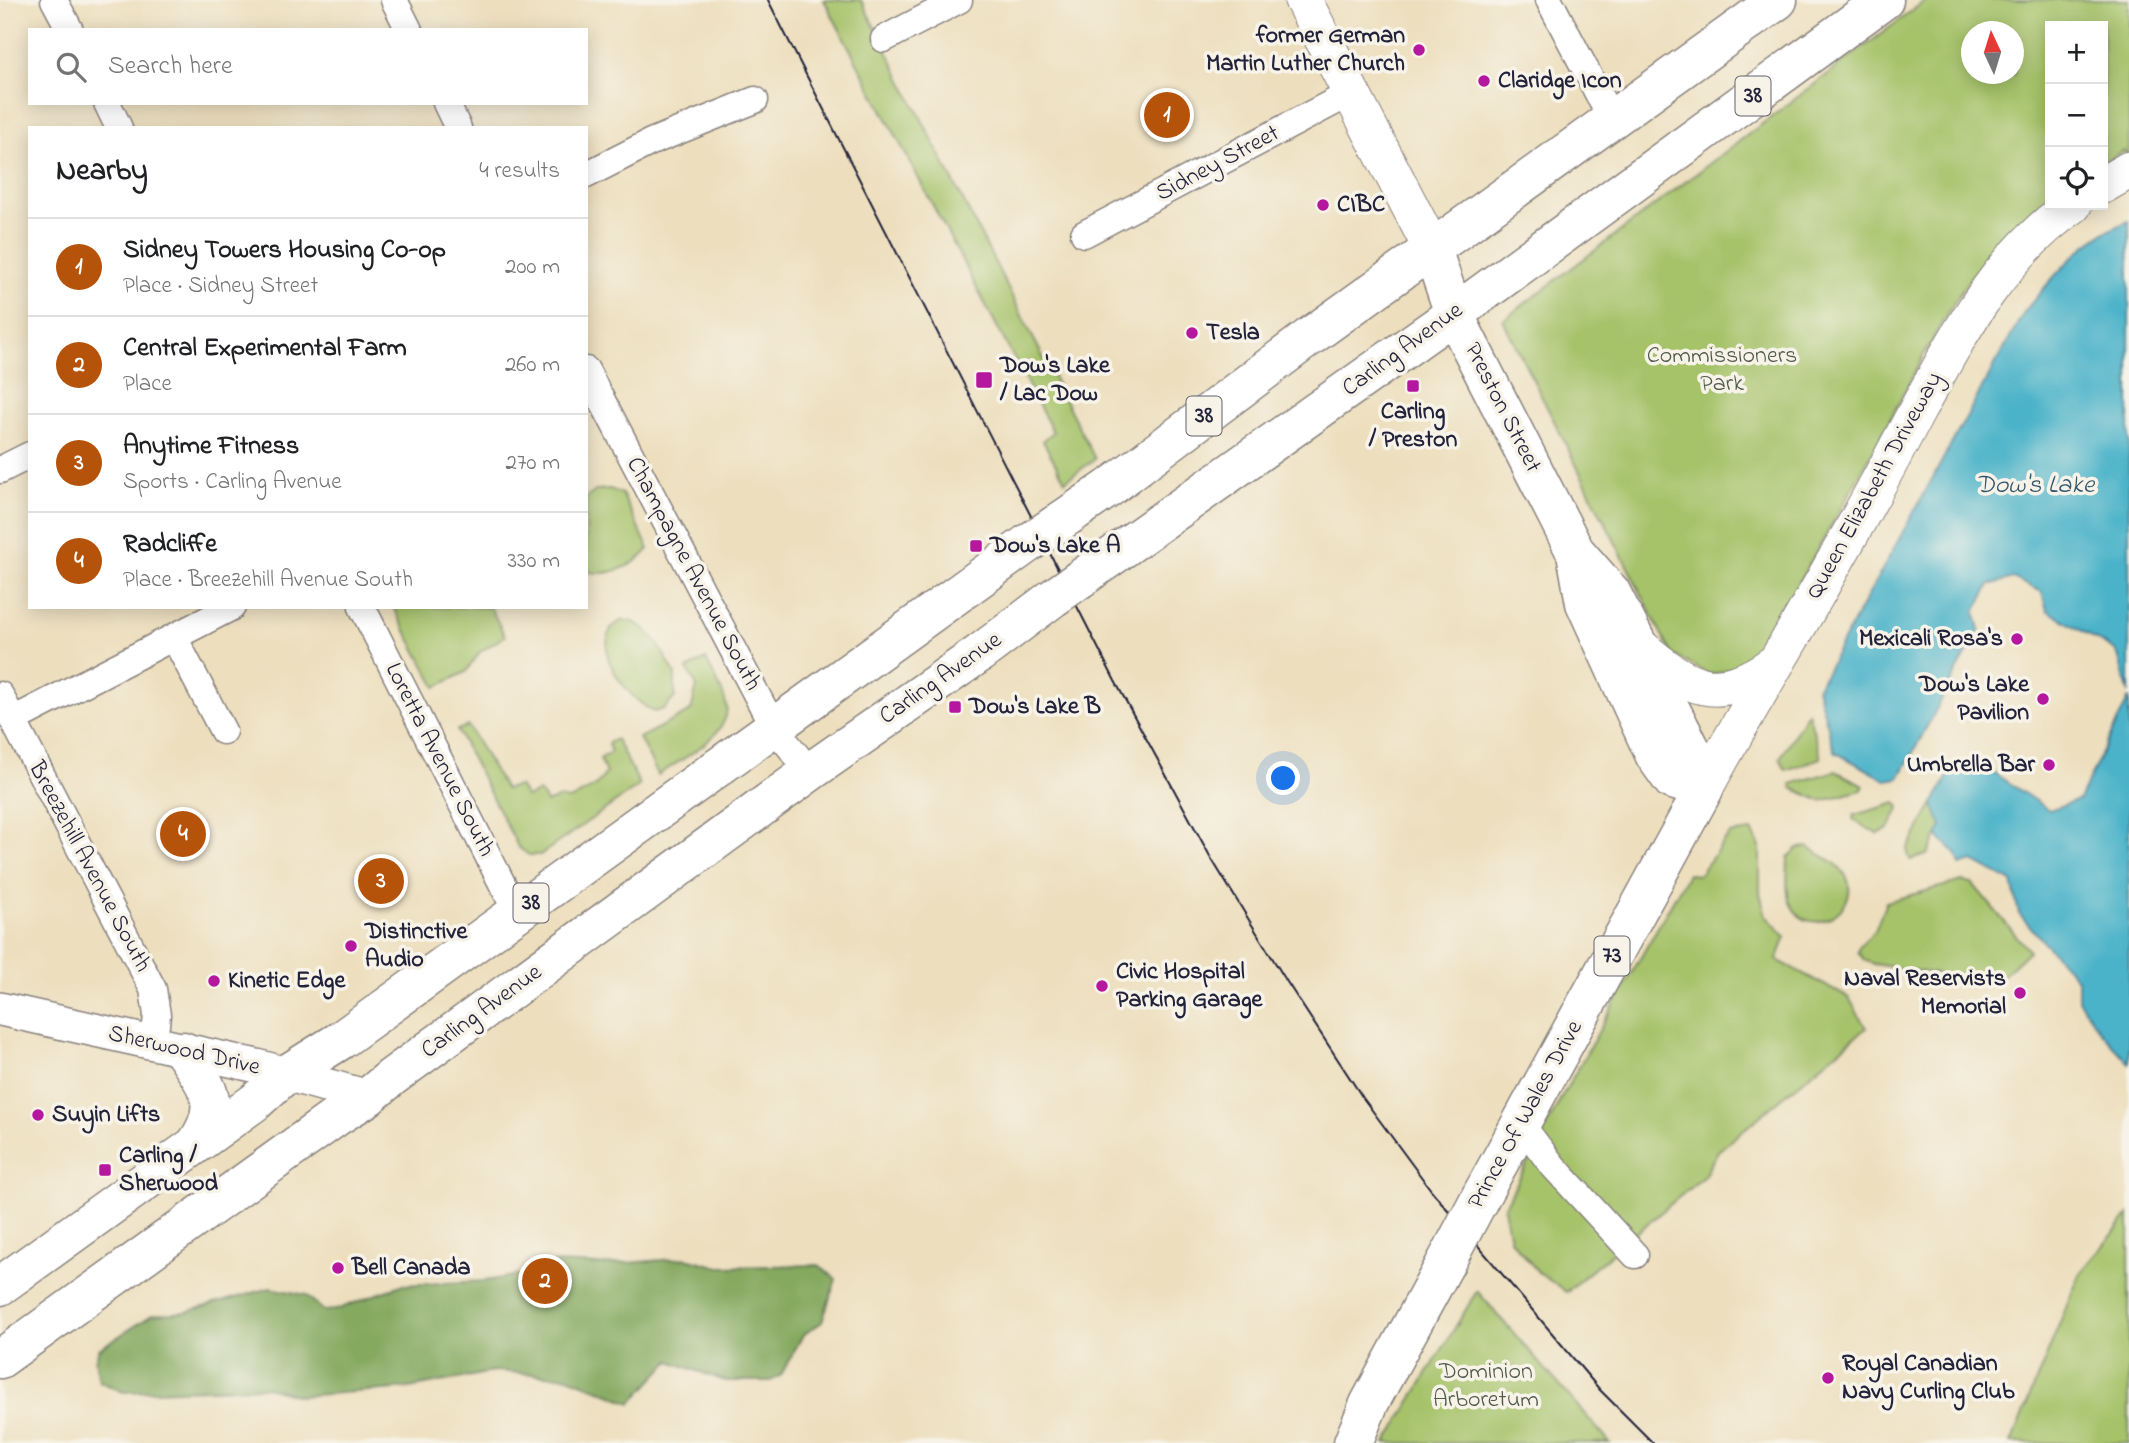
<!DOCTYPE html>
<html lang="en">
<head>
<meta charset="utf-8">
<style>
  body { margin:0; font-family:"Indie Flower",sans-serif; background:#f2f2f2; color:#202124 }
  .controls { position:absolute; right:21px; top:21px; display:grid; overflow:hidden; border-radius:0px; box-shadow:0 4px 18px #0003 }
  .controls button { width:63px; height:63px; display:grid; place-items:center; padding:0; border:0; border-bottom:2px solid #e0e0e0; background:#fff; color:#202124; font:35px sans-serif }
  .compass { position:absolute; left:1961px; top:21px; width:63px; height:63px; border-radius:50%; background:#fff; box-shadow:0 4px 18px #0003; rotate:356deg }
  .you { position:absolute; left:1284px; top:779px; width:24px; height:24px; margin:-18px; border:5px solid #fff; border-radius:50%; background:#1a73e8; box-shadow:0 0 0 10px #1a73e833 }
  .badge { display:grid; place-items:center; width:46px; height:46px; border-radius:50%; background:#b45309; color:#fff; font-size:23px; font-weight:700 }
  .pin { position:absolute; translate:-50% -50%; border:4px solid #fff; box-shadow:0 2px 7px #0006 }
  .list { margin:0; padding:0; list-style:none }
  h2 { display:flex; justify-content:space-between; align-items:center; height:91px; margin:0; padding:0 28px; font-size:30px }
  h2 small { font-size:23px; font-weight:400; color:#757577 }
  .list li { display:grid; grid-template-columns:46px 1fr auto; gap:21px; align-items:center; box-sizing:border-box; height:98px; padding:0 28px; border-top:2px solid #e0e0e0 }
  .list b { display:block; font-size:26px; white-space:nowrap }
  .list p { margin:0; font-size:23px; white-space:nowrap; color:#757577 }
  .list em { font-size:23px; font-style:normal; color:#757577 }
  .icon { flex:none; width:38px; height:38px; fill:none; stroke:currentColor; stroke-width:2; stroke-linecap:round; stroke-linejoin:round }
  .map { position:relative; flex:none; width:2129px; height:1443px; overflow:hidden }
  .search { position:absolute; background:#fff; box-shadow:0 4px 18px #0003; left:28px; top:28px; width:560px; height:77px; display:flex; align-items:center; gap:18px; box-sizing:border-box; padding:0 24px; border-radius:0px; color:#757577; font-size:26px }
  .panel { position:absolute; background:#fff; box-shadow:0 4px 18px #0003; left:28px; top:126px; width:560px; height:483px; border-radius:0px }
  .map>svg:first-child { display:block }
</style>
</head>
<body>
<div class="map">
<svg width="2129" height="1443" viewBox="0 0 2129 1443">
  <rect width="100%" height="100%" fill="#f7f3e8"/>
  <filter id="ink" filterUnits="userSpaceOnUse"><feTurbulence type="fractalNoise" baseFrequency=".0143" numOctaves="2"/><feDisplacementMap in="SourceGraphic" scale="14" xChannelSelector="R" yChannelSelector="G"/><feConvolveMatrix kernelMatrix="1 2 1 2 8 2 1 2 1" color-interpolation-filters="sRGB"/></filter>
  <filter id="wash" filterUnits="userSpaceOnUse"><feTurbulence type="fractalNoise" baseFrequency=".00686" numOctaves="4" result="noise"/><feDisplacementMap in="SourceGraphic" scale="28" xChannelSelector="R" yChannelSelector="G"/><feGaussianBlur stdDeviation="1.57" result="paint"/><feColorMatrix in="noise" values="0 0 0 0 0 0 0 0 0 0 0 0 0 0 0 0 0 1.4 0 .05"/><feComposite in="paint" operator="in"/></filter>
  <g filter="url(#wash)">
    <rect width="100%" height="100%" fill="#eddfbe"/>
    <path fill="#a6c36b" stroke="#647253" stroke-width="2" fill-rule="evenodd" d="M 824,0 L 861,0 L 1095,459 L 1065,481 L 1043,441 L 1053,432 Z
      M 1926,0 L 2129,0 L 2129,156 L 2123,151 L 2103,163 L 2103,26 L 2050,26 L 2050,196 C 1971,251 1929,347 1885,429 C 1843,506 1801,583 1752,655 L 1742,666 L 1710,675 L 1673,655 L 1662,635 L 1503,320 ZM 1972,32 L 2014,32 L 2014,74 L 1972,74 Z
      M 610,489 L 622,494 L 649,549 C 635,566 608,578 586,571 L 586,498 L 597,490 Z
      M 393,607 L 490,607 L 505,636 L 480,652 L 466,672 L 436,687 Z
      M 622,620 L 634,622 L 645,629 L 657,642 L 675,674 L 675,697 L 664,709 L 654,712 C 634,702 605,669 607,645 C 607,640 609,633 611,628 Z
      M 706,659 C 712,673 723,689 726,704 C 733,734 680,760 658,775 L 639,738 L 691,711 L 697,686 L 687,669 Z
      M 1808,712 L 1821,758 L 1786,770 L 1780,758 Z
      M 468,726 L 505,789 L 519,786 L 526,797 L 539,792 L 547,803 L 558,798 L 570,800 L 596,786 L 606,773 L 600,759 L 611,752 L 608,743 L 616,739 L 640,785 L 540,855 L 529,855 L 518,847 L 457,730 Z
      M 1835,771 L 1864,785 L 1862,790 L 1821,801 L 1792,788 L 1791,784 Z
      M 1896,803 L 1900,807 L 1889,829 L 1878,834 L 1853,820 L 1854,815 Z
      M 1933,804 L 1942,827 L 1927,855 L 1910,860 L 1907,850 Z
      M 1752,831 L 1760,847 L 1760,893 L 1766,916 L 1786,937 L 1777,960 L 1849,998 L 1866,1028 L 1718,1151 L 1704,1176 L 1566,1292 L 1539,1273 L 1510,1239 L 1504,1208 L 1561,1098 L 1688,874 L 1699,875 L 1730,834 Z
      M 1808,847 C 1818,854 1832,859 1840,868 C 1873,902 1809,948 1790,902 C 1785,890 1788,871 1788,858 L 1798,848 Z
      M 1962,881 L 1972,883 L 2029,951 L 1998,980 L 1938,974 L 1873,964 L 1864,960 L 1858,952 L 1860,945 L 1875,931 L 1886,902 Z
      M 2129,1215 L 2129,1443 L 2011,1443 L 2080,1273 Z
      M 1477,1291 L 1610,1443 L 1386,1443 Z"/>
    <path fill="#84a95f" stroke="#53664d" stroke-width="2" d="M 686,1258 L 720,1267 L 819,1265 L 836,1279 L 822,1322 L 803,1335 L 781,1375 L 771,1381 L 725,1381 L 670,1361 L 631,1403 L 568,1377 L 497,1371 L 410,1388 L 299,1396 L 267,1387 L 123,1392 L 99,1381 L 95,1360 L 99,1349 L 152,1315 L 186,1312 L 270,1288 L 306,1295 L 324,1311 L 336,1310 L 401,1285 L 485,1281 L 535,1272 L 555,1263 L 603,1265 Z"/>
    <path fill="#4bb3c9" stroke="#366a82" stroke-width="2" d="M 2129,221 L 2129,694 L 2117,652 L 2047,610 L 2042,592 L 2013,578 L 1990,585 L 1975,612 L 1980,629 L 1899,778 L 1886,780 L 1835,752 L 1817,688 L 2024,312 C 2054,276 2084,237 2129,221 Z
      M 2129,698 L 2129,1063 L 2101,1032 L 2078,1000 L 2078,980 L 2019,914 L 2012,882 L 1973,861 L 1960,865 L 1956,853 L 1937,836 L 1942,827 L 1933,804 L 1954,765 L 1973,759 L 2049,810 L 2079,800 Z"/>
  </g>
  <g filter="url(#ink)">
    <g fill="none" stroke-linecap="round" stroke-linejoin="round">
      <defs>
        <path id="minor" d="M 54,0 L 70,30
          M 394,0 L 409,30
          M 1549,0 L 1612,120
          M 884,39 L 959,0
          M 107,103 L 119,128
          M 446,103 L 458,128
          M 586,175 L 651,142 L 755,100
          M 1084,234 L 1351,93
          M 586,370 L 773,726 L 810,772
          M 0,470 L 30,455
          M 362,607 L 517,913
          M 174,637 L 223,731
          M 0,695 L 153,989 L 157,1015 L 154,1044
          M 13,720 L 232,607
          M 1520,1123 L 1553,1166 L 1635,1255"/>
        <path id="tertiary" d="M 0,1009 L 257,1066 L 368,1097"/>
        <path id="secondary" d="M 1303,0 L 1432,249
          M 2103,185 L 2129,170
          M 1639,646 C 1688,688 1717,705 1775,663
          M 1704,789 C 1744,714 1790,642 1831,568 C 1862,514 1891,460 1920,405 C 1961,330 2001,255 2073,205"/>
        <path id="primary" d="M 1432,249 L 1454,314 L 1469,344 L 1575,551 L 1611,592 L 1692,751 L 1704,789
          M 1055,525 L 1109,488 L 1308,338 L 1778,0
          M 1576,553 L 1585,603 L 1655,756 L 1672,780 L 1704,789
          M 1080,579 L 1454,314 L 1884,0
          M 183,1051 C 207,1086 224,1104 196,1144
          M 1481,1196 L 1704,789
          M 0,1286 L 255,1102 L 285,1075 L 341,1040 L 1027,544
          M 0,1359 L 336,1117 L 368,1097 L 392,1077 L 810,772 L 980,653 L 1053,598
          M 1353,1443 L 1369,1404 L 1445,1264"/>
      </defs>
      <use href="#minor" stroke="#88807c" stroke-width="29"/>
      <use href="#tertiary" stroke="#88807c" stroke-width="36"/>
      <use href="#secondary" stroke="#88807c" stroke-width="39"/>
      <use href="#primary" stroke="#88807c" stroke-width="41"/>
      <use href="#minor" stroke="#fff" stroke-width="26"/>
      <use href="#tertiary" stroke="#fff" stroke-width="33"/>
      <use href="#secondary" stroke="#fff" stroke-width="37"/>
      <use href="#primary" stroke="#fff" stroke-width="38"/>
      <path stroke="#22223b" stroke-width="2" d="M 768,0 L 1115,681 L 1211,858 L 1287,982 L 1363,1098 L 1431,1190 L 1600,1390 L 1653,1443"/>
      <defs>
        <path id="primary-bridge" d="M 1027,544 L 1055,525
          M 1053,598 L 1080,579
          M 1445,1264 L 1481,1196"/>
      </defs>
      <use href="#primary-bridge" stroke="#88807c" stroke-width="41" stroke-linecap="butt"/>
      <use href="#primary-bridge" stroke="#fff" stroke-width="38"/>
    </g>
  </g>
  <g fill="#b5179e" stroke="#f7f3e8" stroke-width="2.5">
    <circle cx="1419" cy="50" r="7"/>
    <circle cx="1484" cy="81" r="7"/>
    <circle cx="1323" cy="205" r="7"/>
    <circle cx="1192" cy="333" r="7"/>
    <rect x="975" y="371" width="18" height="18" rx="3.5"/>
    <rect x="1406" y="379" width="14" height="14" rx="3.5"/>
    <rect x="969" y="539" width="14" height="14" rx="3.5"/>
    <circle cx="2017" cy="639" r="7"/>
    <circle cx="2043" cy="699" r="7"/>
    <rect x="948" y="700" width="14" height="14" rx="3.5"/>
    <circle cx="2049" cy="765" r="7"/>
    <circle cx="351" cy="946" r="7"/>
    <circle cx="214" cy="981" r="7"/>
    <circle cx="1102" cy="986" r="7"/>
    <circle cx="2020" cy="993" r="7"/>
    <circle cx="38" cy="1115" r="7"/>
    <rect x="98" y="1163" width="14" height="14" rx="3.5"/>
    <circle cx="338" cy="1268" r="7"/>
    <circle cx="1828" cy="1378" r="7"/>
  </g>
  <g text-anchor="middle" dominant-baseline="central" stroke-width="7" stroke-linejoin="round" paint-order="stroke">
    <g fill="#f7f3e8" stroke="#62616f" stroke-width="2">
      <rect x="1735.5" y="76.5" width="35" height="39" rx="5"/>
      <rect x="1186.5" y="396.5" width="35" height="39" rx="5"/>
      <rect x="513.5" y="883.5" width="35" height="39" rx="5"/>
      <rect x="1594.5" y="936.5" width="35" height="39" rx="5"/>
    </g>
    <g font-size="23" font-weight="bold" fill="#22223b">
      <text x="1753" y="96">38</text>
      <text x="1204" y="416">38</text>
      <text x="531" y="903">38</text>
      <text x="1612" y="956">73</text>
    </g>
    <g font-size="24" font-weight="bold" fill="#22223b" stroke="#f7f3e8" text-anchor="start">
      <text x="1405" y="36" text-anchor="end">former German<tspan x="1405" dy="28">Martin Luther Church</tspan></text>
      <text x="1498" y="81">Claridge Icon</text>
      <text x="1337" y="205">CIBC</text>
      <text x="1206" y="333">Tesla</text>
      <text x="1000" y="366">Dow's Lake<tspan x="1000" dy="28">/ Lac Dow</tspan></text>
      <text x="1413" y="412" text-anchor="middle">Carling<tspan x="1413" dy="28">/ Preston</tspan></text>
      <text x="990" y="546">Dow's Lake A</text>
      <text x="2003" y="639" text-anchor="end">Mexicali Rosa's</text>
      <text x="2029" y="685" text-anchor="end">Dow's Lake<tspan x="2029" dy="28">Pavilion</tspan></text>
      <text x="969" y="707">Dow's Lake B</text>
      <text x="2035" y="765" text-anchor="end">Umbrella Bar</text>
      <text x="365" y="932">Distinctive<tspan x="365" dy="28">Audio</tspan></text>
      <text x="1116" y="972">Civic Hospital<tspan x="1116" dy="28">Parking Garage</tspan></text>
      <text x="2006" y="979" text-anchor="end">Naval Reservists<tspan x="2006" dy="28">Memorial</tspan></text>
      <text x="228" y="981">Kinetic Edge</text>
      <text x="52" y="1115">Suyin Lifts</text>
      <text x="119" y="1156">Carling /<tspan x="119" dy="28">Sherwood</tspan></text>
      <text x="352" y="1268">Bell Canada</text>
      <text x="1842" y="1364">Royal Canadian<tspan x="1842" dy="28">Navy Curling Club</tspan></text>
    </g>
    <g font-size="24" fill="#22223b" stroke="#f7f3e8">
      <text transform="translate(1218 164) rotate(-28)">Sidney Street</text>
      <text transform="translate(1403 350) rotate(-36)">Carling Avenue</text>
      <text transform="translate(1502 408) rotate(63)">Preston Street</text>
      <text transform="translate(1875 486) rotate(-61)">Queen Elizabeth Driveway</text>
      <text transform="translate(693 574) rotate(62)">Champagne Avenue South</text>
      <text transform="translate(941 679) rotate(-35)">Carling Avenue</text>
      <text transform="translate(439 760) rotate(63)">Loretta Avenue South</text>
      <text transform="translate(89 867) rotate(62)">Breezehill Avenue South</text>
      <text transform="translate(482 1012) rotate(-36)">Carling Avenue</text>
      <text transform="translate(184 1051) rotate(13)">Sherwood Drive</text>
      <text transform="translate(1526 1115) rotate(-61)">Prince Of Wales Drive</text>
    </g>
    <g font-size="24" fill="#505a4c" stroke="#f7f3e8">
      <text x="1722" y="356">Commissioners<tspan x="1722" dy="28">Park</tspan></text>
      <text x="1486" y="1372">Dominion<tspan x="1486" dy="28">Arboretum</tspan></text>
    </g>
    <g font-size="26" font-style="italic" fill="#30556d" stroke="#f7f3e8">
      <text x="2035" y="486">Dow's Lake</text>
    </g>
  </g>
</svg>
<div class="controls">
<button>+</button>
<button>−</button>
<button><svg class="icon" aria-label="locate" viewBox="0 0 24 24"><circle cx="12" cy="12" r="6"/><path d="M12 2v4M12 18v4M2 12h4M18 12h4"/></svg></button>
</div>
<svg class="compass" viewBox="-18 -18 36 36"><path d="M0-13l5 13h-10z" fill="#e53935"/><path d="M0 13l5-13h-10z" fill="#757577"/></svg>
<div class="you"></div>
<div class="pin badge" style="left:1167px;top:115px">1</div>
<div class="pin badge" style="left:545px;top:1281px">2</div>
<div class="pin badge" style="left:381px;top:881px">3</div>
<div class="pin badge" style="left:183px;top:834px">4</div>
<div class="search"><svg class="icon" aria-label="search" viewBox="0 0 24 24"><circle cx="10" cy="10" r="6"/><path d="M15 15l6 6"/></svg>Search here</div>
<section class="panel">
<h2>Nearby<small>4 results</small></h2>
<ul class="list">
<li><span class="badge">1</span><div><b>Sidney Towers Housing Co-op</b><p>Place · Sidney Street</p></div><em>200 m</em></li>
<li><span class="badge">2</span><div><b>Central Experimental Farm</b><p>Place</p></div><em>260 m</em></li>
<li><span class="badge">3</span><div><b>Anytime Fitness</b><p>Sports · Carling Avenue</p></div><em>270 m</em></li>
<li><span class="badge">4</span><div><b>Radcliffe</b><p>Place · Breezehill Avenue South</p></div><em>330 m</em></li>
</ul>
</section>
</div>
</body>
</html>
